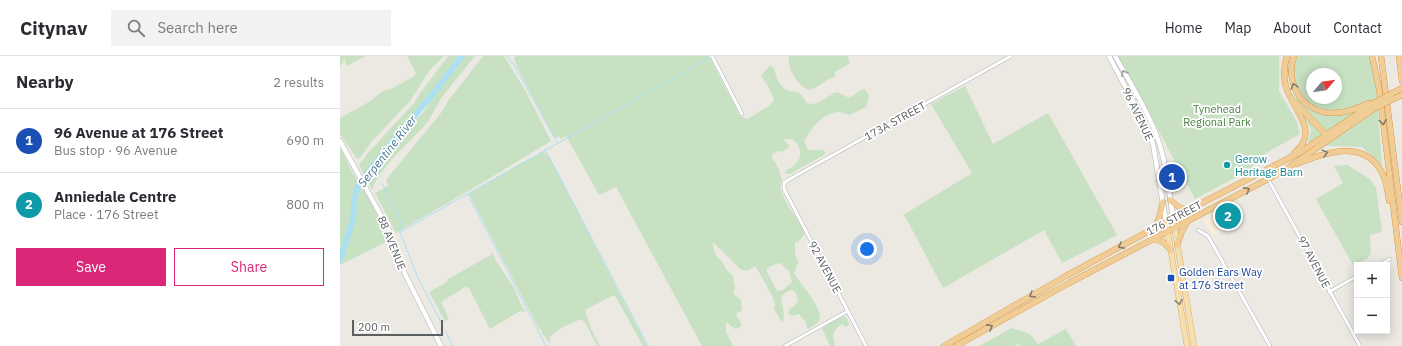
<!DOCTYPE html>
<html lang="en">
<head>
<meta charset="utf-8">
<style>
  body { margin:0; font-family:"IBM Plex Sans",sans-serif; background:#f2f2f3; color:#2b2b33 }
  .controls { position:absolute; right:12px; bottom:12px; display:grid; overflow:hidden; border-radius:0px; box-shadow:0 2px 10px #0003 }
  .controls button { width:36px; height:36px; display:grid; place-items:center; padding:0; border:0; border-bottom:1px solid #e1e1e2; background:#fff; color:#2b2b33; font:20px sans-serif }
  .compass { position:absolute; left:966px; top:12px; width:36px; height:36px; border-radius:50%; background:#fff; box-shadow:0 2px 10px #0003; rotate:61deg }
  .scale { position:absolute; left:12px; bottom:10px; width:91px; box-sizing:border-box; padding-left:4px; border:2px solid #5b5f62; border-top:0; font-size:11px; line-height:14px; white-space:nowrap; color:#5b5f62; -webkit-text-stroke:3px #fff; paint-order:stroke }
  .you { position:absolute; left:527px; top:193px; width:14px; height:14px; margin:-10px; border:3px solid #fff; border-radius:50%; background:#1a73e8; box-shadow:0 0 0 6px #1a73e833 }
  .badge { display:grid; place-items:center; width:26px; height:26px; border-radius:50%; background:#db2777; color:#fff; font-size:13px; font-weight:700 }
  .pin { position:absolute; translate:-50% -50%; border:2px solid #fff; box-shadow:0 1px 4px #0006 }
  .list { margin:0; padding:0; list-style:none }
  h2 { display:flex; justify-content:space-between; align-items:center; height:52px; margin:0; padding:0 16px; font-size:17px }
  h2 small { font-size:13px; font-weight:400; color:#7c7c81 }
  .list li { display:grid; grid-template-columns:26px 1fr auto; gap:12px; align-items:center; box-sizing:border-box; height:64px; padding:0 16px; border-top:1px solid #e1e1e2 }
  .list b { display:block; font-size:15px; white-space:nowrap }
  .list p { margin:0; font-size:13px; white-space:nowrap; color:#7c7c81 }
  .list em { font-size:13px; font-style:normal; color:#7c7c81 }
  .actions { display:flex; gap:8px; padding:12px 16px }
  .actions a { flex:1; padding:9px 0; border:1px solid #db2777; border-radius:0px; text-align:center; font-size:14px; color:#db2777 }
  .actions .main { background:#db2777; color:#fff }
  .icon { flex:none; width:22px; height:22px; fill:none; stroke:currentColor; stroke-width:2; stroke-linecap:round; stroke-linejoin:round }
  .map { position:relative; flex:none; width:1062px; height:290px; overflow:hidden }
  header { display:flex; align-items:center; gap:24px; box-sizing:border-box; height:56px; padding:0 20px; background:#fff; border-bottom:1px solid #e1e1e2 }
  header strong { font-size:19px }
  nav { display:flex; gap:22px; margin-inline-start:auto; font-size:14px }
  .search { width:280px; height:36px; background:#f2f2f3; display:flex; align-items:center; gap:10px; box-sizing:border-box; padding:0 14px; border-radius:0px; color:#7c7c81; font-size:15px }
  main { display:flex }
  aside { flex:1; background:#fff }
  .map>svg:first-child { display:block }
</style>
</head>
<body>
<header>
<strong>Citynav</strong>
<div class="search"><svg class="icon" aria-label="search" viewBox="0 0 24 24"><circle cx="10" cy="10" r="6"/><path d="M15 15l6 6"/></svg>Search here</div>
<nav><a>Home</a><a>Map</a><a>About</a><a>Contact</a></nav>
</header>
<main>
<aside>
<h2>Nearby<small>2 results</small></h2>
<ul class="list">
<li><span class="badge" style="background:#1a4fb4">1</span><div><b>96 Avenue at 176 Street</b><p>Bus stop · 96 Avenue</p></div><em>690 m</em></li>
<li><span class="badge" style="background:#0f9aa8">2</span><div><b>Anniedale Centre</b><p>Place · 176 Street</p></div><em>800 m</em></li>
</ul>
<div class="actions"><a class="main">Save</a><a>Share</a></div>
</aside>
<div class="map">
<svg width="1062" height="290" viewBox="0 0 1062 290">
  <rect width="100%" height="100%" fill="#ece9e3"/>
  <path fill="#f9eeda" d="M 893,148 L 902,164 L 873,180 L 863,164 Z"/>
  <path fill="#c7e1c2" fill-rule="evenodd" d="M 0,0 L 25,0 L 7,10 L 4,2 L 3,7 L 0,10 Z
    M 67,0 L 104,0 L 89,15 L 70,45 L 32,85 L 20,102 L 17,103 L 0,78 L 0,62 L 29,46 L 43,35 L 51,33 L 73,21 L 76,17 Z
    M 108,0 L 120,0 L 97,28 L 78,54 L 43,94 L 24,119 L 19,109 L 28,97 L 74,47 L 81,36 Z
    M 124,0 L 135,0 C 124,14 113,27 102,41 C 96,50 92,61 84,70 C 68,89 41,109 32,134 L 27,123 L 36,108 L 70,69 L 83,57 L 90,45 Z
    M 143,0 L 164,0 L 185,34 L 211,85 L 137,130 L 56,177 L 35,137 L 48,130 L 46,124 L 101,57 L 108,45 Z
    M 176,0 L 369,0 C 379,20 390,40 400,60 L 404,62 L 408,63 L 430,49 L 434,44 L 428,30 L 421,20 L 430,9 L 434,12 C 436,21 440,32 449,35 C 453,36 458,35 461,39 C 465,42 465,49 472,48 C 481,47 489,39 497,36 L 509,42 L 523,33 L 526,34 L 529,40 L 526,51 L 510,59 C 506,58 501,56 497,56 C 481,59 471,72 464,85 L 468,94 L 483,94 L 486,96 L 484,99 L 450,118 L 446,118 L 445,117 C 447,113 449,113 452,111 C 463,102 463,91 452,83 L 445,83 L 444,85 L 449,89 L 448,92 L 441,96 L 438,95 L 432,99 L 432,102 C 437,108 441,117 442,125 C 442,128 440,131 441,134 C 445,149 457,161 464,175 C 465,181 460,184 455,187 L 455,197 L 458,207 L 454,217 C 460,229 485,252 479,266 L 468,273 L 465,265 L 459,258 L 452,260 L 448,258 L 449,253 L 455,249 L 458,245 L 456,237 L 452,234 L 446,236 L 441,241 C 442,249 445,257 443,266 L 441,265 L 434,253 C 434,251 435,249 435,247 C 435,244 417,212 415,210 L 407,215 L 400,213 L 373,186 C 373,194 375,200 382,205 L 386,213 L 393,220 L 395,232 L 393,237 L 401,244 L 402,254 L 396,258 L 402,270 L 395,273 L 386,266 L 386,276 L 393,290 L 362,290 L 276,131 L 259,139 L 226,80 L 221,83 L 219,80 L 218,82 L 214,81 L 177,11 L 174,2 ZM 440,207 L 449,215 L 452,226 L 443,234 L 437,235 L 427,216 L 427,212 L 436,208 Z
    M 449,0 L 507,0 L 510,7 L 495,16 L 495,21 C 484,23 481,31 469,34 C 458,30 446,11 449,0 Z
    M 777,0 L 939,0 L 939,35 L 957,66 L 960,78 L 919,101 L 912,113 L 855,143 L 807,53 Z
    M 952,0 L 1034,0 L 1042,109 L 1022,91 L 990,90 L 968,86 L 971,74 L 955,42 L 947,14 ZM 972,18 L 996,18 L 996,42 L 972,42 Z
    M 625,30 L 653,88 L 708,57 L 777,179 L 722,207 L 704,174 L 603,232 L 566,162 L 563,159 L 632,117 L 591,48 Z
    M 0,92 L 14,119 L 29,143 L 48,182 L 44,187 L 0,209 Z
    M 201,96 L 206,97 L 211,105 L 307,290 L 303,290 L 276,241 L 274,239 L 245,254 L 251,273 L 260,290 L 257,290 L 245,266 L 240,263 L 221,272 L 210,281 L 210,286 L 209,286 L 202,277 L 202,274 L 199,273 L 129,138 L 183,106 L 199,99 Z
    M 1007,109 L 1030,123 L 1036,132 L 1042,176 L 1030,179 L 1031,197 L 1027,203 L 1013,209 L 976,143 L 1003,127 L 994,110 Z
    M 151,193 L 156,205 L 174,232 L 182,251 L 186,256 L 180,255 L 150,273 L 129,232 L 125,231 C 117,237 109,240 101,246 L 109,263 L 105,265 L 89,236 L 107,226 L 108,223 L 149,200 L 152,198 Z
    M 503,261 L 506,261 L 509,267 L 508,270 L 506,271 L 502,268 C 491,276 493,277 495,290 L 490,290 L 482,272 L 494,264 Z
    M 672,272 L 690,278 L 698,288 L 726,273 L 736,290 L 680,290 L 678,288 L 675,290 L 639,290 Z"/>
  <g fill="none" stroke-linecap="round" stroke-linejoin="round">
    <path stroke="#aadff4" stroke-width="1" d="M 167,0 L 170,5 L 173,7 L 217,86
      M 205,93 L 308,290
      M 32,111 L 37,119
      M 42,127 L 60,163 L 60,176 L 78,222 L 101,266
      M 128,138 L 206,290
      M 60,176 L 341,18 L 367,3 L 365,0
      M 0,200 L 1,201
      M 105,275 L 113,290"/>
    <path stroke="#aadff4" stroke-width="5.5" d="M 0,204 L 13,164 L 14,145 L 17,132 L 32,111 L 92,39 L 122,0"/>
    <defs>
      <path id="street" d="M 372,0 L 402,58
        M 928,123 L 1020,290
        M 858,174 L 868,180 L 930,290
        M 1039,209 L 1050,203
        M 989,236 L 1017,220
        M 445,290 L 508,255
        M 526,290 L 444,133 L 444,127 L 448,124 L 671,0"/>
      <path id="secondary" d="M 769,0 L 803,64 L 813,88 L 826,166
        M 775,0 C 789,25 806,51 816,78 C 826,103 829,136 833,162
        M 0,85 L 49,174 L 65,218 L 101,290"/>
      <path id="primary" d="M 833,162 L 854,290
        M 826,166 L 847,290"/>
      <path id="highway" d="M 947,0 C 944,10 943,20 946,31 C 953,54 981,76 954,97
        M 954,0 C 944,27 963,57 993,57 C 1006,57 1017,53 1029,47
        M 1032,0 L 1039,32 L 1062,222
        M 1041,0 L 1062,166
        M 1059,0 L 1062,25
        M 1051,38 L 1062,32
        M 956,47 L 989,82
        M 956,108 C 986,96 1027,81 1044,121 C 1047,129 1048,137 1049,145
        M 830,144 L 840,152 L 848,154
        M 815,172 L 820,159 L 823,146
        M 813,183 L 823,186 L 831,194
        M 837,189 L 842,175 L 847,166
        M 604,290 L 726,220 L 848,154 L 959,97 L 1034,47
        M 616,290 L 729,227 L 928,123 L 949,111 L 1035,52"/>
    </defs>
    <use href="#street" stroke="#b0b4b7" stroke-width="4"/>
    <use href="#secondary" stroke="#afb3b6" stroke-width="5.5"/>
    <use href="#primary" stroke="#e0ad68" stroke-width="6"/>
    <use href="#highway" stroke="#d47f1b" stroke-width="6"/>
    <use href="#street" stroke="#fff" stroke-width="3"/>
    <use href="#secondary" stroke="#fff" stroke-width="4.5"/>
    <use href="#primary" stroke="#f5dfaf" stroke-width="5"/>
    <use href="#highway" stroke="#f0cc96" stroke-width="5.5"/>
    <defs>
      <path id="highway-bridge" d="M 1034,47 L 1051,38
        M 1035,52 L 1062,39"/>
    </defs>
    <use href="#highway-bridge" stroke="#d47f1b" stroke-width="6" stroke-linecap="butt"/>
    <use href="#highway-bridge" stroke="#f0cc96" stroke-width="5.5"/>
  </g>
  <defs><path id="oneway-chevron" d="M-2-3.5L2.5 0L-2 3.5" fill="none" stroke-width="1.6" stroke-linecap="round" stroke-linejoin="round"/></defs>
  <use stroke="#9d9fa1" href="#oneway-chevron" transform="translate(784 17) rotate(-119)"/>
  <g stroke="#807a6f">
    <use href="#oneway-chevron" transform="translate(954 30) rotate(-108)"/>
    <use href="#oneway-chevron" transform="translate(1043 66) rotate(83)"/>
    <use href="#oneway-chevron" transform="translate(985 97) rotate(-15)"/>
    <use href="#oneway-chevron" transform="translate(907 134) rotate(-28)"/>
    <use href="#oneway-chevron" transform="translate(781 190) rotate(151)"/>
    <use href="#oneway-chevron" transform="translate(692 239) rotate(150)"/>
    <use href="#oneway-chevron" transform="translate(650 271) rotate(-29)"/>
  </g>
  <use stroke="#898579" href="#oneway-chevron" transform="translate(839 246) rotate(81)"/>
  <circle fill="#0f9aa8" stroke="#fff" stroke-width="1.5" cx="887" cy="109" r="4"/>
  <rect fill="#1a4fb4" stroke="#fff" stroke-width="1.5" x="827" y="218" width="8" height="8" rx="2"/>
  <g text-anchor="middle" dominant-baseline="central" stroke-width="3.5" stroke-linejoin="round" paint-order="stroke">
    <g font-size="11" fill="#457d3e" stroke="#fff">
      <text x="877" y="53">Tynehead<tspan x="877" dy="13">Regional Park</tspan></text>
    </g>
    <g font-size="11" fill="#5b5f62" stroke="#fff">
      <text transform="translate(798 58) rotate(64)">96 AVENUE</text>
      <text transform="translate(555 65) rotate(-29)">173A STREET</text>
      <text transform="translate(834 162) rotate(-28)">176 STREET</text>
      <text transform="translate(52 187) rotate(68)">88 AVENUE</text>
      <text transform="translate(974 206) rotate(62)">97 AVENUE</text>
      <text transform="translate(485 211) rotate(62)">92 AVENUE</text>
    </g>
    <g font-size="11" fill="#0d838f" stroke="#fff" text-anchor="start">
      <text x="895" y="103">Gerow<tspan x="895" dy="13">Heritage Barn</tspan></text>
    </g>
    <g font-size="11" fill="#164399" stroke="#fff" text-anchor="start">
      <text x="839" y="216">Golden Ears Way<tspan x="839" dy="13">at 176 Street</tspan></text>
    </g>
    <g font-size="12" font-style="italic" fill="#447793" stroke="#fff">
      <text transform="translate(47 95) rotate(-52)">Serpentine River</text>
    </g>
  </g>
</svg>
<div class="controls">
<button>+</button>
<button>−</button>
</div>
<svg class="compass" viewBox="-18 -18 36 36"><path d="M0-13l5 13h-10z" fill="#e53935"/><path d="M0 13l5-13h-10z" fill="#7c7c81"/></svg>
<div class="scale">200 m</div>
<div class="you"></div>
<div class="pin badge" style="left:832px;top:121px;background:#1a4fb4">1</div>
<div class="pin badge" style="left:888px;top:160px;background:#0f9aa8">2</div>
</div>
</main>
</body>
</html>
